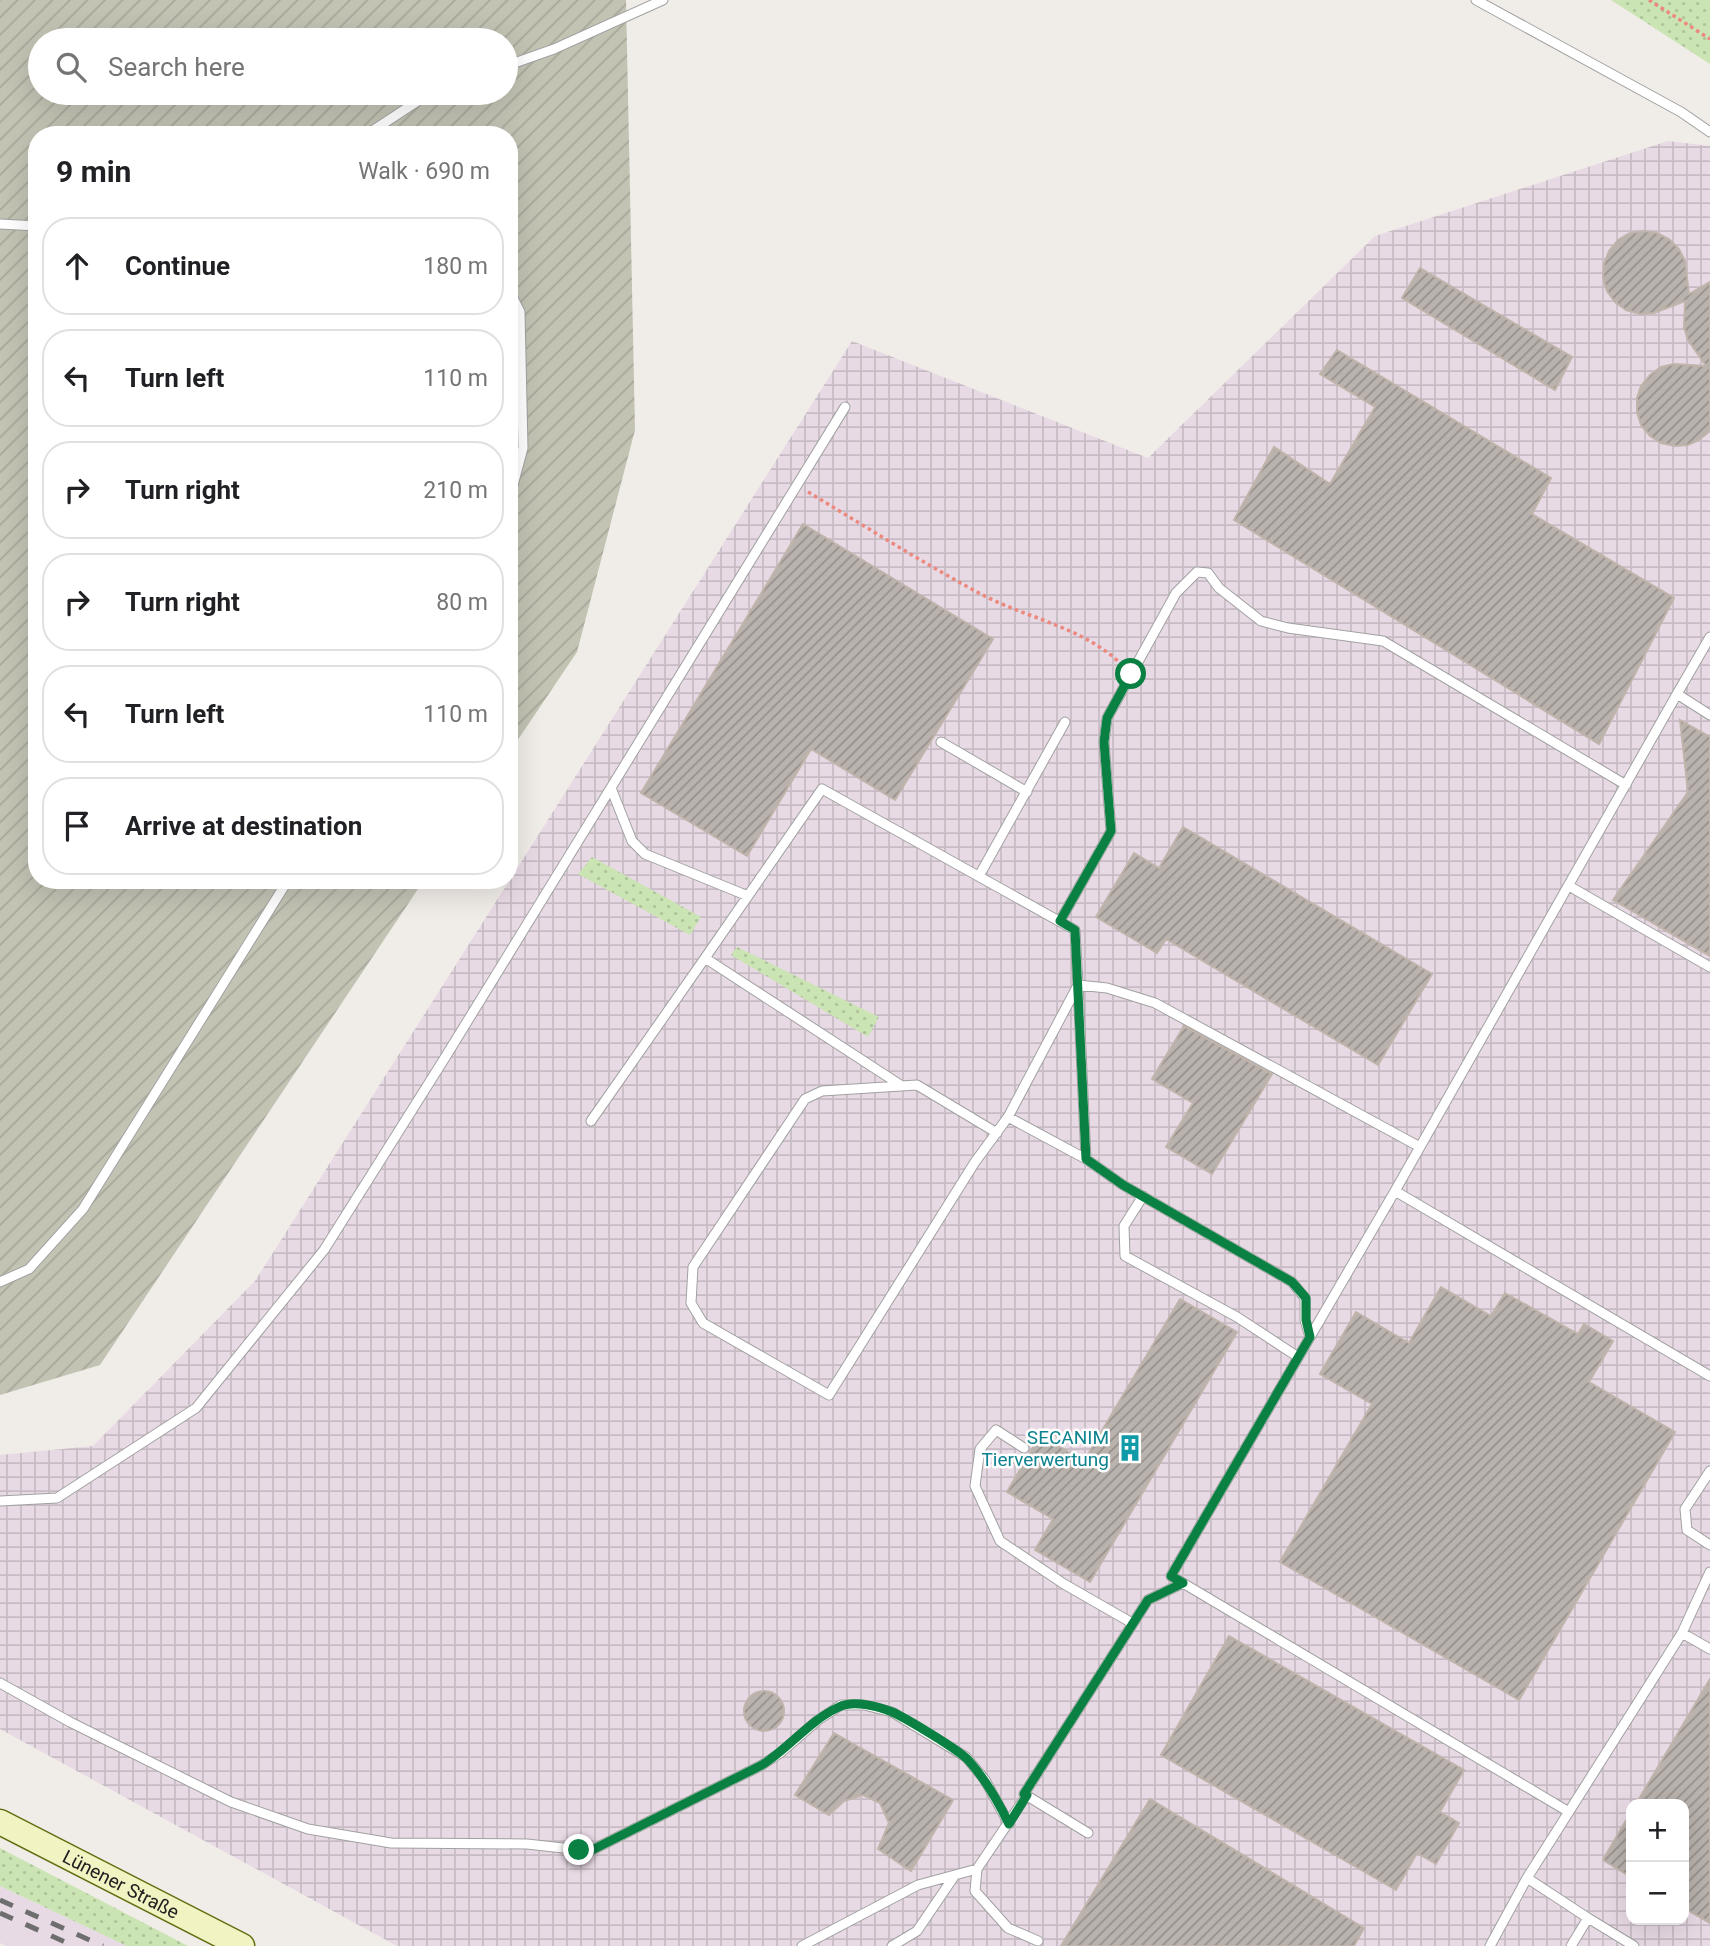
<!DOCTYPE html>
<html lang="en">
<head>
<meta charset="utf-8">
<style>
  body { margin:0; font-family:Roboto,sans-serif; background:#f2f2f2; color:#202124 }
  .controls { position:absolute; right:21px; bottom:21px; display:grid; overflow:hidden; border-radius:14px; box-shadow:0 7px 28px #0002 }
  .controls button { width:63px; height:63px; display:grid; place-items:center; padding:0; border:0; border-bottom:2px solid #e0e0e0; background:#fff; color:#202124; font:35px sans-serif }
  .stop { position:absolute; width:21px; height:21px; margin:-16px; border:5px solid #0b8043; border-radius:50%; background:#fff }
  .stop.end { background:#0b8043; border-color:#fff; box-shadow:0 2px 7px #0008 }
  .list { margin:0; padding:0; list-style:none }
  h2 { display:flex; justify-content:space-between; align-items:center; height:91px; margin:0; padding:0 28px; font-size:30px }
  h2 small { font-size:23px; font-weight:400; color:#757577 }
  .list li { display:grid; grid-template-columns:46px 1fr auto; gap:21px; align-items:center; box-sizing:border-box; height:98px; margin:0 14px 14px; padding:0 14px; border:2px solid #e0e0e0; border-radius:28px }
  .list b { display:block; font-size:26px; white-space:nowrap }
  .list em { font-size:23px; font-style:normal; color:#757577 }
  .icon { flex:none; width:38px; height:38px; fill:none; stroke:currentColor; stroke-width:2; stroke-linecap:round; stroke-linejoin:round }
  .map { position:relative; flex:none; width:1710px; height:1946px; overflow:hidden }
  .search { position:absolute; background:#fff; box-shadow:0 7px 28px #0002; left:28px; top:28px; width:490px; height:77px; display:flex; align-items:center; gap:18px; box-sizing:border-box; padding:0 24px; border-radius:38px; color:#757577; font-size:26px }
  .panel { position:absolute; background:#fff; box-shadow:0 7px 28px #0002; left:28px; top:126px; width:490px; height:763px; border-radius:28px }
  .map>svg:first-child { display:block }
</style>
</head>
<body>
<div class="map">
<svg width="1710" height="1946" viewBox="0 0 1710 1946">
  <defs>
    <pattern id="industrial-grid" width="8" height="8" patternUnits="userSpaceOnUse" patternTransform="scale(1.75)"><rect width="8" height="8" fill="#e8dae5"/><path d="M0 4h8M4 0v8" fill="none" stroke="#c7bbc4"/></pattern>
    <pattern id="construction-furrows" width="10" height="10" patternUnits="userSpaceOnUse" patternTransform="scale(1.75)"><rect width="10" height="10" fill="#c3c3b4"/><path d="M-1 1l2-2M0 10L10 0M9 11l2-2" fill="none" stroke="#a7a79a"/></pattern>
    <pattern id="grass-dots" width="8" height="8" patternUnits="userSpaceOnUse" patternTransform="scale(1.75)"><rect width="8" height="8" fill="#cbe4b3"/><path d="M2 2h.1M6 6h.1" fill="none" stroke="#aec39a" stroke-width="1.8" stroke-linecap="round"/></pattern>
    <pattern id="building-hatch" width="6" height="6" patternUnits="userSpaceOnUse" patternTransform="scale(1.75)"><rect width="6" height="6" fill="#b9b2ad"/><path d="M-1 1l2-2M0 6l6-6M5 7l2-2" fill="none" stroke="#96908c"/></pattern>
  </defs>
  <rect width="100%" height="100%" fill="#f0ede8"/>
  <path fill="url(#industrial-grid)" fill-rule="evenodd" d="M 1668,141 L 1710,146 L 1710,1946 L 397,1946 L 0,1729 L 0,1455 L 93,1446 L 255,1281 L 852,341 L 1148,458 L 1375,236 ZM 1631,1804 L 1684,1804 L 1684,1920 L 1631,1920 Z"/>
  <path fill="#e8dae5" d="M 0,1886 L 127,1946 L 6,1946 L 0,1943 Z"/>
  <path fill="url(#construction-furrows)" fill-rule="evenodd" d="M 0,0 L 626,0 L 635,430 L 577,652 L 509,753 L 509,135 L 37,135 L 37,880 L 424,880 L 100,1365 L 0,1395 ZM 40,40 L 506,40 L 506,93 L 40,93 Z"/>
  <path fill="url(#grass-dots)" d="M 1611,0 L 1710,0 L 1710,64 Z
    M 592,857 L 701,917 L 690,935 L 578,874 Z
    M 737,947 L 879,1017 L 868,1037 L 731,955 Z
    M 0,1848 L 188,1946 L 127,1946 L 0,1886 Z"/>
  <path fill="url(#building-hatch)" stroke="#c0b4ab" stroke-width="2" d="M 1644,231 L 1657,233 L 1669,239 L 1679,249 L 1685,261 L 1689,294 L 1710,282 L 1710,431 L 1699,440 L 1688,445 L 1675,446 L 1661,443 L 1650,436 L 1641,425 L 1637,412 L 1637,398 L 1641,386 L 1650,375 L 1661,367 L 1674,364 L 1706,366 L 1688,340 L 1684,327 L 1685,301 L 1654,313 L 1640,314 L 1626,310 L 1615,302 L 1607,291 L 1603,278 L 1604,264 L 1609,251 L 1618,240 L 1630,233 Z
    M 1420,268 L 1572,357 L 1555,390 L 1402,298 Z
    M 1337,350 L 1551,478 L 1532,514 L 1674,598 L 1599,744 L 1234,520 L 1274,447 L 1330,484 L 1375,407 L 1320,374 Z
    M 803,524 L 993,639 L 895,800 L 811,749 L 747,856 L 641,793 Z
    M 1680,720 L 1710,737 L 1710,956 L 1613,900 L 1688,792 Z
    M 1183,827 L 1432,974 L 1378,1065 L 1166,939 L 1157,953 L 1096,917 L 1134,853 L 1159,868 Z
    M 1184,1026 L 1272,1074 L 1212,1174 L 1166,1147 L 1193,1103 L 1152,1079 Z
    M 1441,1287 L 1491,1316 L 1505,1293 L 1578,1334 L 1584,1324 L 1613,1341 L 1589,1382 L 1675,1432 L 1519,1700 L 1280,1562 L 1372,1404 L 1320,1374 L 1356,1312 L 1409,1343 Z
    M 1180,1299 L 1237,1332 L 1090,1582 L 1035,1550 L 1053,1519 L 1007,1492 L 1040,1435 L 1084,1461 Z
    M 1229,1636 L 1464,1770 L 1440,1812 L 1459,1823 L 1436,1864 L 1417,1853 L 1396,1890 L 1161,1755 Z
    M 1710,1679 L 1710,1923 L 1684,1908 L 1684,1804 L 1636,1804 Z
    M744 1711a20 20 0 1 1 40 0a20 20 0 1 1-40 0Z
    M 834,1733 L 953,1800 L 911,1871 L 878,1849 L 889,1823 L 880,1803 L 863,1795 L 844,1801 L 829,1815 L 795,1795 Z
    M 1150,1799 L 1364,1928 L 1354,1946 L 1061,1946 Z
    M 1631,1812 L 1631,1877 L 1603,1860 Z"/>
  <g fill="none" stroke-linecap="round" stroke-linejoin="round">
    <defs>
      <path id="lane" d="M 1476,0 L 1681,112 L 1710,132
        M 506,66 L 554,49 L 663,0
        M 366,135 L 430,93
        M 0,224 L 37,226
        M 509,290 L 520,312 L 523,448 L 509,500
        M 1710,637 L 1677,694 L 1710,715
        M 1677,694 L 1395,1191 L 1710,1376
        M 941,742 L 1027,792
        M 611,788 L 632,841 L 645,854 L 748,896
        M 979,876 L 1065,722
        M 1569,886 L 1710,967
        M 1060,921 L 1111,831 L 1104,742 L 1107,718 L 1176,593 L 1197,572 L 1208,573 L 1219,588 L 1261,621 L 1288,628 L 1383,641 L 1626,785
        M 705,958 L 822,789 L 1075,930 L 1078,985 L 1008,1117
        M 591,1121 L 705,958 L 902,1086
        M 997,1133 L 917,1085 L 822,1091 L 805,1099 L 693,1267 L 691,1303 L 703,1323 L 829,1395 L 975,1162 L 1008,1117 L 1086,1159
        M 1395,1191 L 1171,1576 L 1569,1812
        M 1143,1196 L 1124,1226 L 1125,1256 L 1237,1317 L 1298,1357
        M 0,1282 L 29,1269 L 83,1209 L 288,880
        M 1310,1337 L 1305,1320 L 1305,1298 L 1292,1282 L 1123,1185 L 1086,1159 L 1078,985 L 1107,988 L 1155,1003 L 1420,1147
        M 1024,1448 L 996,1430 L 980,1449 L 975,1486 L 1000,1541 L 1064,1584 L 1132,1623
        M 1710,1471 L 1685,1509 L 1687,1530 L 1710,1545
        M 0,1501 L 57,1498 L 196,1408 L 324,1250 L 446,1056 L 845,407
        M 1682,1633 L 1710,1572
        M 0,1683 L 70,1722 L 231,1802 L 308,1829 L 391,1843 L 527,1844 L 590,1851 L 762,1765 L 780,1753 L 818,1720 L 841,1705 L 864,1705 L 892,1712 L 966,1757 L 985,1780 L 1009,1824
        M 1027,1795 L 977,1869 L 975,1891 L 1008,1928 L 1038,1941
        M 1088,1833 L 1024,1794 L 1148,1600 L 1183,1583
        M 1527,1878 L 1588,1918
        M 802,1946 L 918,1885 L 977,1869
        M 892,1946 L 917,1931 L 955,1875
        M 1490,1946 L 1527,1878 L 1682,1633 L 1710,1649
        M 1571,1946 L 1588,1918 L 1634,1946"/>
      <g id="secondary">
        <path id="s1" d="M 0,1822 L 242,1946"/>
      </g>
    </defs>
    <use href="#lane" stroke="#a1a1a1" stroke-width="11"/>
    <use href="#secondary" stroke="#636d11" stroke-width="27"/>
    <path stroke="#ec887d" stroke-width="3.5" stroke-dasharray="3.5 3.5" stroke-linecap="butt" d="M 1649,0 L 1710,39
      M 808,492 C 865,526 921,562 979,593 C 1025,618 1084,627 1122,665"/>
    <use href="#lane" stroke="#fff" stroke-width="9"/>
    <use href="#secondary" stroke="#f1f3c2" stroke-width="24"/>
    <path stroke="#6e6e6e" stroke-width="5" stroke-dasharray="14 14" stroke-linecap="butt" d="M 0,1900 L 103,1946
      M 0,1913 L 74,1946"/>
  </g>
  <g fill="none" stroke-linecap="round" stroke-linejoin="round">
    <path stroke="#0b8043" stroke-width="9" d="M 579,1850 L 590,1851 L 762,1765 C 789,1748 810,1720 839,1707 C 853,1700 878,1706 892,1712 C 904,1717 961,1751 969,1761 C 986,1780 998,1801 1009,1824 L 1027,1795 L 1024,1794 L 1148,1600 L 1183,1583 L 1171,1576 L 1310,1337 L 1306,1320 L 1306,1298 L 1292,1282 L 1123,1185 L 1086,1159 L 1075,930 L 1060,921 L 1111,831 L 1104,742 L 1107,718 L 1131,674"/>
  </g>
  <defs>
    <symbol id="building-bare" viewBox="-9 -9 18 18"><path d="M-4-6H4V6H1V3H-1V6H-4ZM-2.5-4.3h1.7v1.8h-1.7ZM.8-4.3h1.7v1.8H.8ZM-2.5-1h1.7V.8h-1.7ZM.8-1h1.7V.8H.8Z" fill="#0f9aa8" stroke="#fff" stroke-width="2.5" paint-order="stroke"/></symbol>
  </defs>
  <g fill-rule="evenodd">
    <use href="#building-bare" x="1111" y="1429" width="38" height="38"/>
  </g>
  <g text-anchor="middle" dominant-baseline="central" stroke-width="5" stroke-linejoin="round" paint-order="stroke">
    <g font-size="19" fill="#0d838f" stroke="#fff" text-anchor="end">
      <text x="1109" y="1437">SECANIM<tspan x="1109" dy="22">Tierverwertung</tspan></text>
    </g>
    <g font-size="19" fill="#202020" stroke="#fff">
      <text stroke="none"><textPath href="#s1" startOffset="136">Lünener Straße</textPath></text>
    </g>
  </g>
</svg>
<div class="controls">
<button>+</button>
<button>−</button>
</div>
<div class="stop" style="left:1131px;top:674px"></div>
<div class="stop end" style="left:579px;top:1850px"></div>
<div class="search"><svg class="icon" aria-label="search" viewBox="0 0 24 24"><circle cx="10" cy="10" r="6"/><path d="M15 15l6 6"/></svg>Search here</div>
<section class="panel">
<h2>9 min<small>Walk · 690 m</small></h2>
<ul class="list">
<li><svg class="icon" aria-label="ahead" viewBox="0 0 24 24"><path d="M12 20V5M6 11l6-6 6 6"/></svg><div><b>Continue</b></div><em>180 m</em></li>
<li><svg class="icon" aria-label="left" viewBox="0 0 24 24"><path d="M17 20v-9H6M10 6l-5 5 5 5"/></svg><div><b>Turn left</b></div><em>110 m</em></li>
<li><svg class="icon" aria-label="right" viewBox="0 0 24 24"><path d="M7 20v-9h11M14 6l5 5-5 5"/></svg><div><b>Turn right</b></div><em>210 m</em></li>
<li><svg class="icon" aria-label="right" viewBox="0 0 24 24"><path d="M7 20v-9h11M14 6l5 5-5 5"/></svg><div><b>Turn right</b></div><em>80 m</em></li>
<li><svg class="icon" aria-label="left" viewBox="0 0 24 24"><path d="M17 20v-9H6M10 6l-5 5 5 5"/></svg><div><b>Turn left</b></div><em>110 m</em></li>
<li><svg class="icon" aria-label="arrive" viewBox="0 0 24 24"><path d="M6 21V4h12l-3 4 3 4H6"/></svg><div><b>Arrive at destination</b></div></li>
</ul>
</section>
</div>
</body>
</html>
